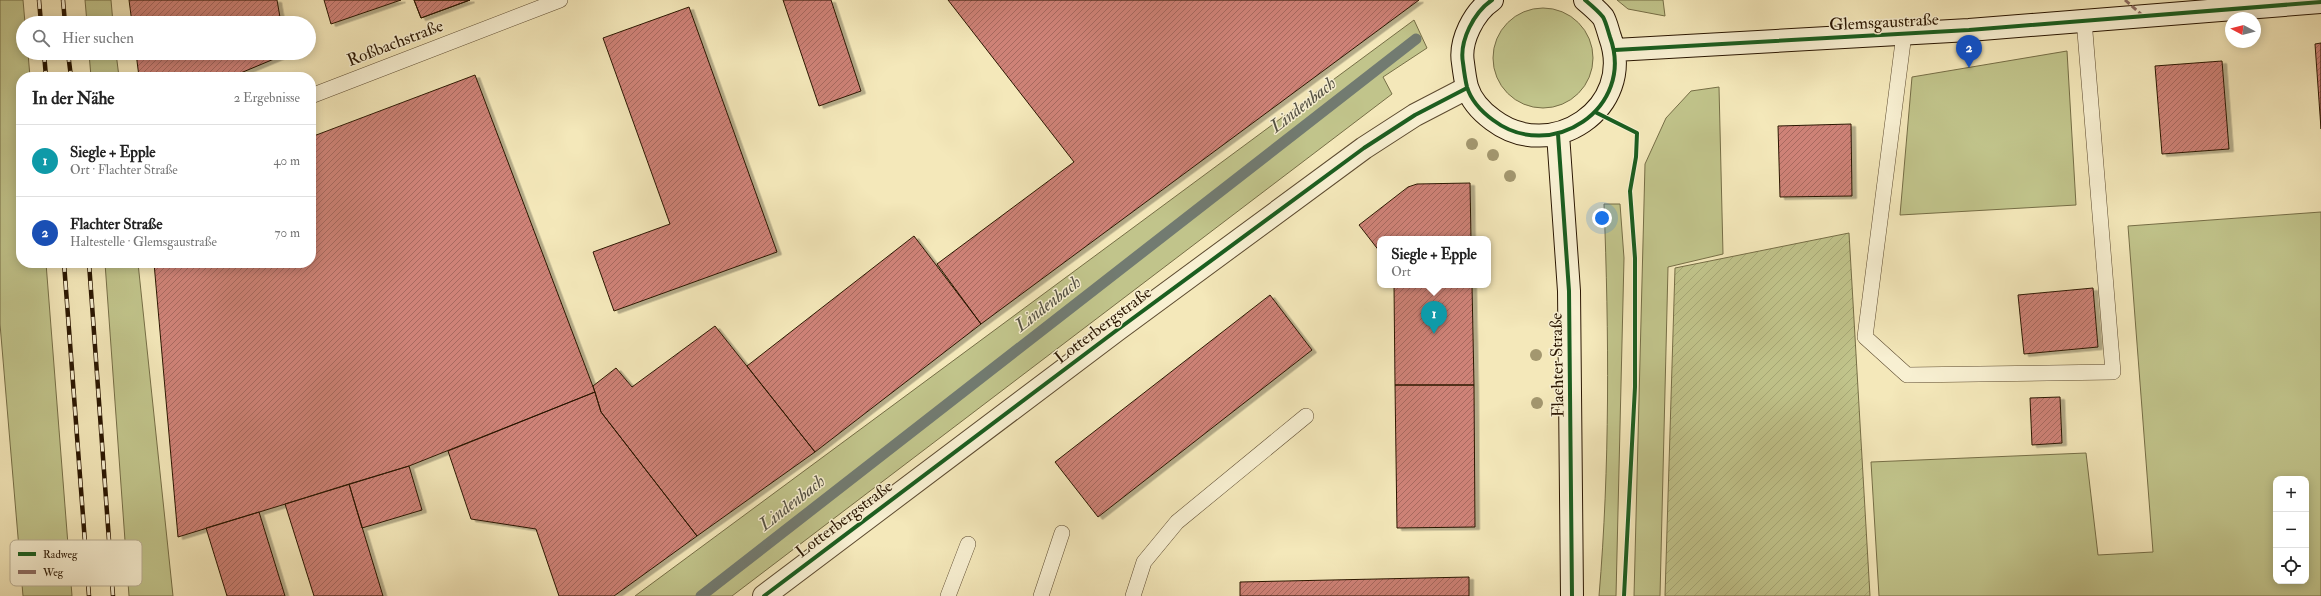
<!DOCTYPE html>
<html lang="de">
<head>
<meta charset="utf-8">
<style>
  body { margin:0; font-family:"IM FELL Double Pica",serif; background:#f2f2f2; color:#222 }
  .controls { position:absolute; right:12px; bottom:12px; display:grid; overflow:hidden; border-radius:8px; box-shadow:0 2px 10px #0003 }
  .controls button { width:36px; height:36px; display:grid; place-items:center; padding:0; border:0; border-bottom:1px solid #e0e0e0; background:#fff; color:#222; font:20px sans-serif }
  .compass { position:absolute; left:2225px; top:12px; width:36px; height:36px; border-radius:50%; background:#fff; box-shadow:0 2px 10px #0003; rotate:277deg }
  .you { position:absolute; left:1602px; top:218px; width:14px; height:14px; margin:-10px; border:3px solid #fff; border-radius:50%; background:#1a73e8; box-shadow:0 0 0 6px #1a73e833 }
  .badge { display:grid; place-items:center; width:26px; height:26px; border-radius:50%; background:#8f2418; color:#fff; font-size:13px; font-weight:700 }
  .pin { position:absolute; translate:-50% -33px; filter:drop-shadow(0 1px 2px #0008) }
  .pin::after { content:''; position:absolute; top:21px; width:14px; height:12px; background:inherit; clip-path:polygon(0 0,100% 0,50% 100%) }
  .popup { position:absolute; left:1377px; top:236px; width:114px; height:52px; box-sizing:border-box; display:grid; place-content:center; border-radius:8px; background:#fff; filter:drop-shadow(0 1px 3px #0005); font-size:13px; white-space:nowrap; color:#767676 }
  .popup b { font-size:15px; color:#222 }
  .popup::after { content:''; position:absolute; left:50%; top:100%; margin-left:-8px; border:8px solid transparent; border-top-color:#fff }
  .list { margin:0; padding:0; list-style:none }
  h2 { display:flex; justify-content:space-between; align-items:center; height:52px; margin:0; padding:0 16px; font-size:17px }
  h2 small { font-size:13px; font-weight:400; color:#767676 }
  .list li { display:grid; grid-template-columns:26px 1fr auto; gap:12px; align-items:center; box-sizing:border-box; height:72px; padding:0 16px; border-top:1px solid #e0e0e0 }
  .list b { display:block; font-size:15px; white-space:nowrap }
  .list p { margin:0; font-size:13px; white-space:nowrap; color:#767676 }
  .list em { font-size:13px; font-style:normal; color:#767676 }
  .icon { flex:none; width:22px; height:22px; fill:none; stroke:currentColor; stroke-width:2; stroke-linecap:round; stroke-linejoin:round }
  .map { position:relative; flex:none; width:2321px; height:596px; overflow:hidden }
  .search { position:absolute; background:#fff; box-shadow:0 2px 10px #0003; left:16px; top:16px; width:300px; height:44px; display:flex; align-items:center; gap:10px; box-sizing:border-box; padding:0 14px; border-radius:22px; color:#767676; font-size:15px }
  .panel { position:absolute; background:#fff; box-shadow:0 2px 10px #0003; left:16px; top:72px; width:300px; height:196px; border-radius:16px }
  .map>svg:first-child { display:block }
</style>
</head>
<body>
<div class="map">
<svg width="2321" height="596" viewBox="0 0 2321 596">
  <defs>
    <pattern id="garden-furrows" width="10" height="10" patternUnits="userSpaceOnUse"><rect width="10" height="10" fill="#c1c48b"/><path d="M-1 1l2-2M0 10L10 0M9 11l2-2" fill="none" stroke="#a6a876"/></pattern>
    <pattern id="building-hatch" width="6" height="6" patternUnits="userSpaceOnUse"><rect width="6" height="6" fill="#ce8277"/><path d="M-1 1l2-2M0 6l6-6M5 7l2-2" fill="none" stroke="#a7695f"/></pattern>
    <filter id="shadow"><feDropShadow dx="4.5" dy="2.5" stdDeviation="0" flood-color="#0004"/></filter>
  </defs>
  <rect width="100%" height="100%" fill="#f4e8ba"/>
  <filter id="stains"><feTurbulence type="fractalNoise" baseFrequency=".005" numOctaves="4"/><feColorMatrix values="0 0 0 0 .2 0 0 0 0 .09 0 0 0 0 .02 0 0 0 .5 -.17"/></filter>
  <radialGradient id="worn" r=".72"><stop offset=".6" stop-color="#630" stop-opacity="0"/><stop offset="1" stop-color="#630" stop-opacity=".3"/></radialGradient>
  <path fill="#c1c48b" stroke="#766e46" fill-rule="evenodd" d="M 0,0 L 23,0 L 25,23 L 23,23 L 23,53 L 28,53 L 30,77 L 21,77 L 21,263 L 46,263 L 72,596 L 23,596 L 0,324 Z
    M 85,0 L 111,0 L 113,23 L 87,23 Z
    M 1617,0 L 1663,0 L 1665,16 L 1628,9 Z
    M1493 58a50 50 0 1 1 100 0a50 50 0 1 1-100 0Z
    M 1414,20 L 1427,48 L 1383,77 L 1392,94 L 732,596 L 635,596 Z
    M 2067,51 L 2076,205 L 1900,215 L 1912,77 Z
    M 89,53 L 116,53 L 119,77 L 91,77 Z
    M 1719,87 L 1723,254 L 1668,267 L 1660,596 L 1634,596 L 1645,164 L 1666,118 L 1691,91 Z
    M 1604,204 L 1620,204 L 1624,258 L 1616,596 L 1599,596 C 1610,466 1609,334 1604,204 Z
    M 2321,212 L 2321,596 L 1879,596 L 1871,462 L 2086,453 L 2098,555 L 2153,552 L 2128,226 ZM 2276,479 L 2306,479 L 2306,581 L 2276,581 Z
    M 105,263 L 138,263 L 173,596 L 129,596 Z"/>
  <path fill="url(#garden-furrows)" stroke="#766e46" d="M 1849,233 L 1870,596 L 1665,596 L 1675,268 Z"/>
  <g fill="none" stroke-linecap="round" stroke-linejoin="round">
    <path stroke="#727b71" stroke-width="11" d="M 701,596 L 1416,39"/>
  </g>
  <path fill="url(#building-hatch)" stroke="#2b1702" filter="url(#shadow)" d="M 129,0 L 277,0 L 281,23 L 132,23 Z
    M 324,0 L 401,0 L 331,24 Z
    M 414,0 L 470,0 L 421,18 Z
    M 414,0 L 470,0 L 421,18 Z
    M 783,0 L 831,0 L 861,91 L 819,106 Z
    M 948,0 L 1419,0 L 981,324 L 937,264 L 1074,162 Z
    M 689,7 L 777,252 L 614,311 L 593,252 L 670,224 L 603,38 Z
    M 2321,43 L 2321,129 L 2315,44 Z
    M 136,53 L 286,53 L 286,54 L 231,77 L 139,77 Z
    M 2222,61 L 2229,149 L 2162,154 L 2155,66 Z
    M 475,75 L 595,392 L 409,466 L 178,537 L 154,263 L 311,263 L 311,137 Z
    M 1851,124 L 1852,196 L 1780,197 L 1778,126 Z
    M 1470,183 L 1471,239 L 1380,239 L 1380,252 L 1359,225 L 1408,187 L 1417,184 Z
    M 914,236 L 981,324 L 815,452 L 747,366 Z
    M 1394,285 L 1472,285 L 1474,385 L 1395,385 Z
    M 2093,288 L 2098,347 L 2024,354 L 2018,295 Z
    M 1270,295 L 1312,350 L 1098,517 L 1055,462 Z
    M 715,326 L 815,452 L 697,536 L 601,412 L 593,386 L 616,368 L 632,387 Z
    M 1395,385 L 1474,385 L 1475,527 L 1397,528 Z
    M 595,392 L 601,412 L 697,536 L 614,596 L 559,596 L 536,529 L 471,519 L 448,451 Z
    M 2060,397 L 2062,443 L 2032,445 L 2030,398 Z
    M 409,466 L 422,510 L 362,528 L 349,484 Z
    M 349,484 L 383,596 L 314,596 L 285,504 Z
    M 259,512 L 285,596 L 227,596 L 206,528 Z
    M 1469,577 L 1469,596 L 1240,596 L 1240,582 Z"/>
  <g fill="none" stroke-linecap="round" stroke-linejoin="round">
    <defs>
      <path id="service" d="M 1904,34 L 1865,337 L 1907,375 L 2113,372 L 2084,20
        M 311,96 L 560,0
        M 948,596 L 968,544
        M 1041,596 L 1062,533
        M 1133,596 L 1144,562 L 1177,522 L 1306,416"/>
      <path id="minor" d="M 764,596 L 1117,330 L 1364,148 L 1415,115 L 1467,88"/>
      <path id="secondary" d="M 1492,0 C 1474,12 1459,41 1463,63 C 1464,71 1465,79 1467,87 C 1471,100 1482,112 1493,120 C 1551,164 1636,108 1610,37 C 1608,31 1606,22 1603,17 C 1598,11 1591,5 1585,0
        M 1615,50 L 1969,30 L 2321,2
        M 1558,134 L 1569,291 L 1572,596"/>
    </defs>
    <use href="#service" stroke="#5d4b30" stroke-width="16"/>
    <use href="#minor" stroke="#5d4b30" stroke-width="24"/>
    <use href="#secondary" stroke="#2b1702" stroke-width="24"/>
    <use href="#service" stroke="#f8f0d2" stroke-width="15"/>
    <use href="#minor" stroke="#f8f0d2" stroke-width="22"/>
    <use href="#secondary" stroke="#f8f0d2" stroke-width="22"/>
    <defs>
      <path id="rail" d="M 39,0 L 41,23
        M 63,0 L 65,23
        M 44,53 L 46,77
        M 68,53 L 71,77
        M 64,263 L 89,596
        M 89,263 L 113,596"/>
    </defs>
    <use href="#rail" stroke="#2b1702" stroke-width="4.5"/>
    <use href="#rail" stroke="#f8f0d2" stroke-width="3" stroke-dasharray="9" stroke-linecap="butt"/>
    <path stroke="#8d6e63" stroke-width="3" stroke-dasharray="6 3" stroke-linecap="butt" d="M 2125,0 L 2143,16"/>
    <defs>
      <path id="cycleway" d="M 1492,0 C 1474,12 1459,41 1463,63 C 1464,71 1465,79 1467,87 C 1471,100 1482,112 1493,120 C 1551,164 1636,108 1610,37 C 1608,31 1606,22 1603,17 C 1598,11 1591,5 1585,0
        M 1615,50 L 1969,30 L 2321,2
        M 1595,112 L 1637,133 L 1636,157 L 1630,191 L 1635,258 L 1635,387 L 1624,596
        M 1558,134 L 1569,291 L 1572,596
        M 764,596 L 1117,330 L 1364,148 L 1415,115 L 1467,88"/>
    </defs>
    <use href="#cycleway" stroke="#f8f0d2" stroke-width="6"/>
    <use href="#cycleway" stroke="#1b5e20" stroke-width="4"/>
  </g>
  <g fill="#a3976f">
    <circle cx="1472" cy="144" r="6"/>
    <circle cx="1493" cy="155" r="6"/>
    <circle cx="1510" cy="176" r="6"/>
    <circle cx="1536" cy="355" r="6"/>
    <circle cx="1537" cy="403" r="6"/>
  </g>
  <g text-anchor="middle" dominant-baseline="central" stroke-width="3" stroke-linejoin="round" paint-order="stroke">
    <g font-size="17" fill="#2b1702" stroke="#f8f0d2">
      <text transform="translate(1884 22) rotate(-3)">Glemsgaustraße</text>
      <text transform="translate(395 43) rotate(-21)">Roßbachstraße</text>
      <text transform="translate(1103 325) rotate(-37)">Lotterbergstraße</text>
      <text transform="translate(1557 365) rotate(-91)">Flachter Straße</text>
      <text transform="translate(844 519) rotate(-37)">Lotterbergstraße</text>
    </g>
    <g font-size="18" font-style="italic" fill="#545143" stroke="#f8f0d2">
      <text transform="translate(1303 105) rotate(-38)">Lindenbach</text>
      <text transform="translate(1048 304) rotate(-38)">Lindenbach</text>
      <text transform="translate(792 503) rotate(-38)">Lindenbach</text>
    </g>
  </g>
  <rect x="10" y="540" width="132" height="46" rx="6" fill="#f8f0d2" stroke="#baaf94" stroke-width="1"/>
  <rect x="18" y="552" width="18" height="4" fill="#1b5e20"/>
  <rect x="18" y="570" width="18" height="4" fill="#8d6e63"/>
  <g font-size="11" fill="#2b1702">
    <text x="43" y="558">Radweg</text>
    <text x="43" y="576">Weg</text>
  </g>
  <rect width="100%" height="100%" filter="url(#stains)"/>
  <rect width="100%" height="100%" fill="url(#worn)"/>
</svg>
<div class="controls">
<button>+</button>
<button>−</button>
<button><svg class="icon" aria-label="locate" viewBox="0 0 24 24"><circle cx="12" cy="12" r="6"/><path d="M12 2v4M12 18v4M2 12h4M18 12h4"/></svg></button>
</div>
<svg class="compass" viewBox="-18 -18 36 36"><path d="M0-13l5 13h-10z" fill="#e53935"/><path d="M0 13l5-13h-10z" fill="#767676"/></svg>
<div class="you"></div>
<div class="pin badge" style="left:1434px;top:334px;background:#0f9aa8">1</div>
<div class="popup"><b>Siegle + Epple</b>Ort</div>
<div class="pin badge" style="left:1969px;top:68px;background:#1a4fb4">2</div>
<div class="search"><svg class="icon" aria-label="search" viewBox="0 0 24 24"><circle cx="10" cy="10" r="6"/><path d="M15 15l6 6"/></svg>Hier suchen</div>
<section class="panel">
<h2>In der Nähe<small>2 Ergebnisse</small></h2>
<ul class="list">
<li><span class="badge" style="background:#0f9aa8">1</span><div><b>Siegle + Epple</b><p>Ort · Flachter Straße</p></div><em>40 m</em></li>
<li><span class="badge" style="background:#1a4fb4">2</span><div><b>Flachter Straße</b><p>Haltestelle · Glemsgaustraße</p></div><em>70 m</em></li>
</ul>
</section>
</div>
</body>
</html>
